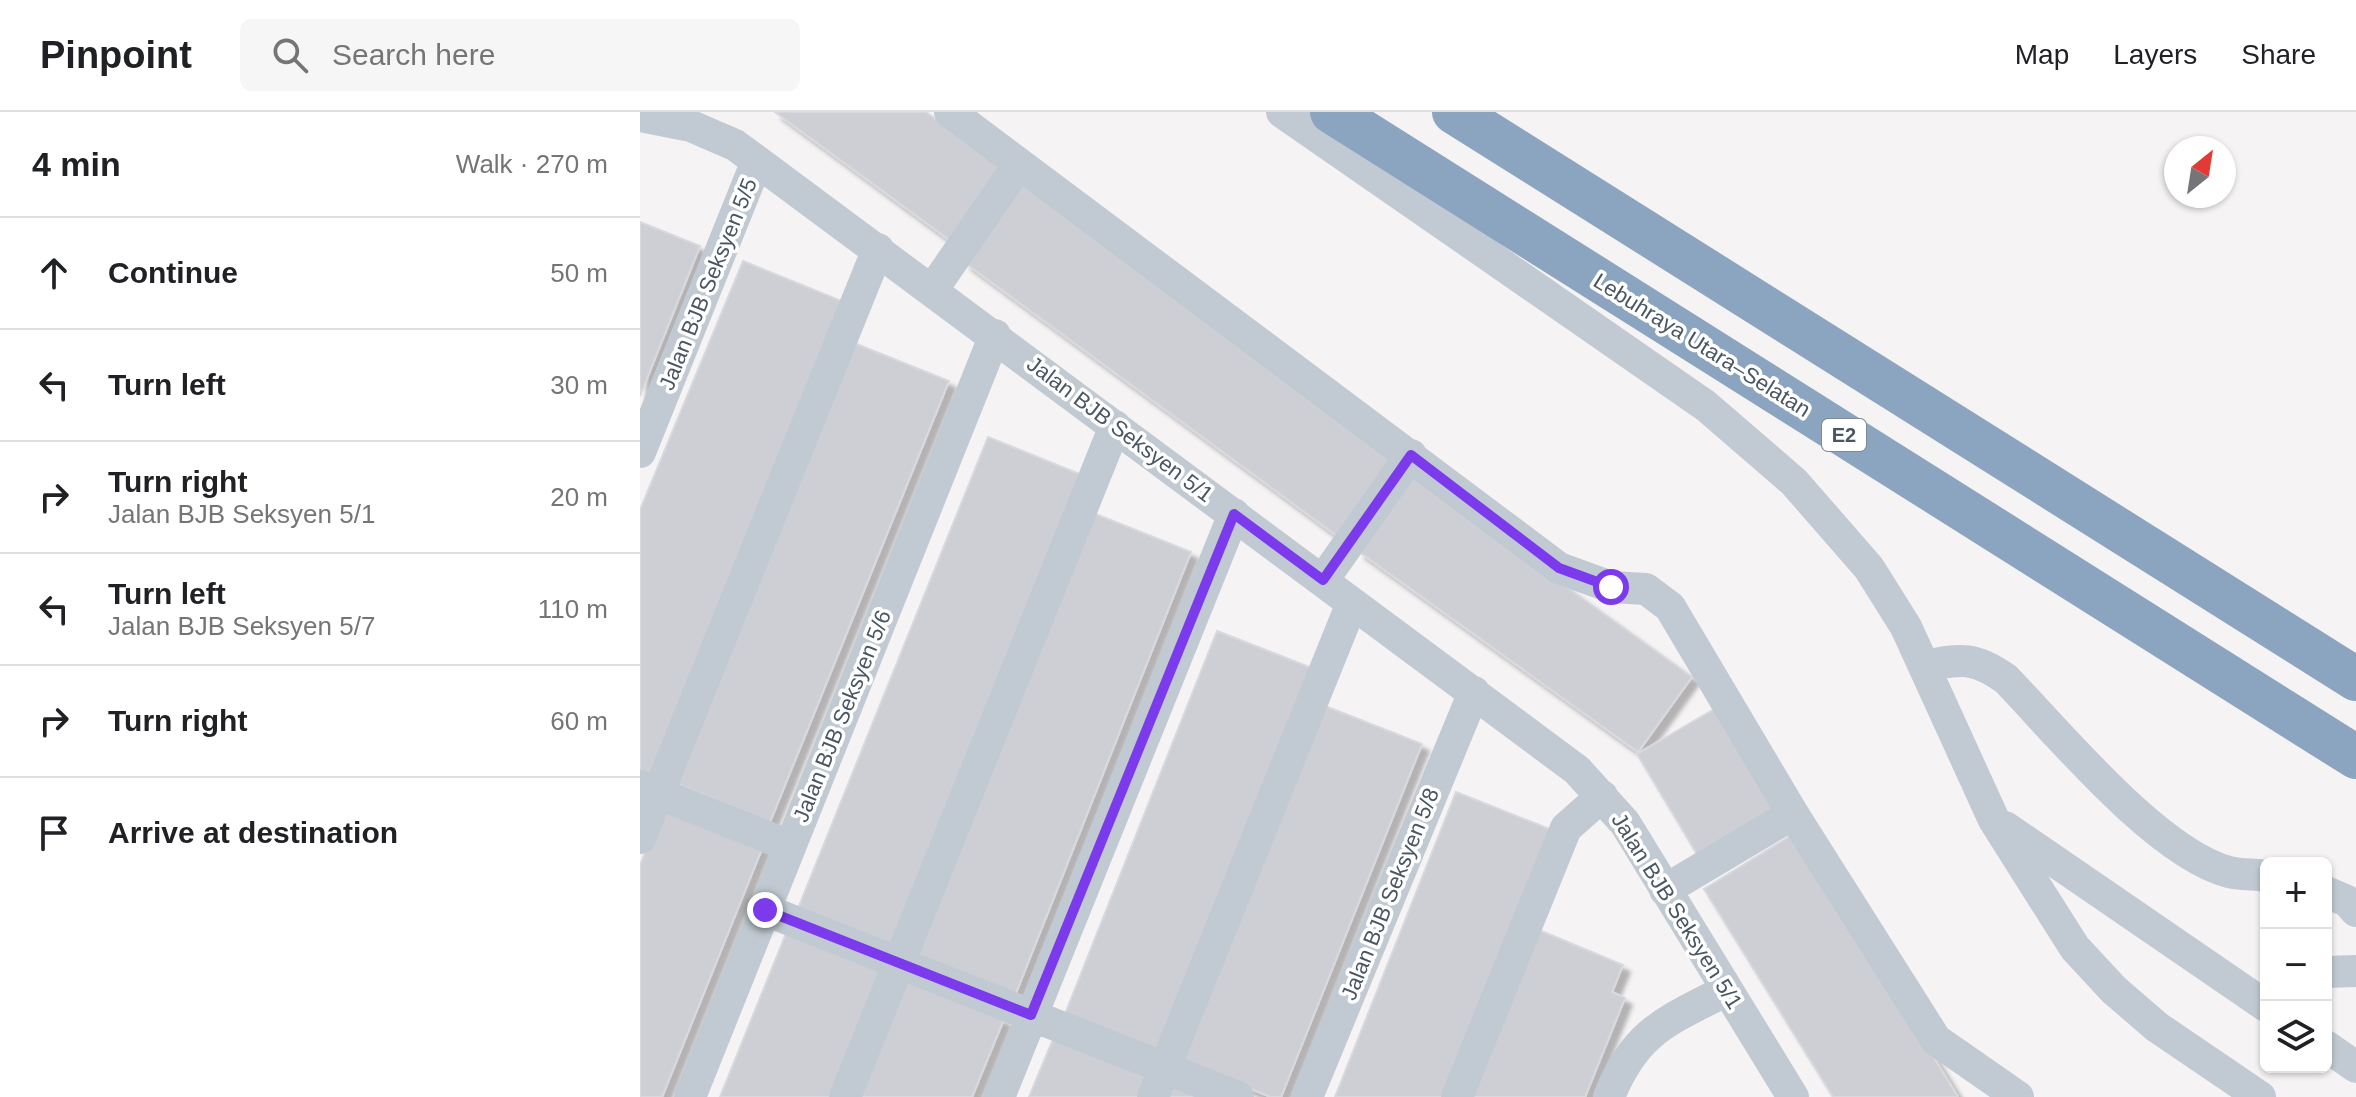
<!DOCTYPE html>
<html lang="en">
<head>
<meta charset="utf-8">
<style>
  body { margin:0; font-family:Arial,sans-serif; background:#f6f6f6; color:#202124 }
  .controls { position:absolute; right:24px; bottom:24px; display:grid; overflow:hidden; border-radius:12px; box-shadow:0 2px 6px #0004 }
  .controls button { width:72px; height:72px; display:grid; place-items:center; padding:0; border:0; border-bottom:2px solid #e0e0e0; background:#fff; color:#202124; font:40px sans-serif }
  .compass { position:absolute; left:1524px; top:24px; width:72px; height:72px; border-radius:50%; background:#fff; box-shadow:0 2px 6px #0004; rotate:30deg }
  .stop { position:absolute; width:24px; height:24px; margin:-18px; border:6px solid #7c3aed; border-radius:50%; background:#fff }
  .stop.end { background:#7c3aed; border-color:#fff; box-shadow:0 2px 8px #0008 }
  .list { margin:0; padding:0; list-style:none }
  h2 { display:flex; justify-content:space-between; align-items:center; height:104px; margin:0; padding:0 32px; font-size:34px }
  h2 small { font-size:26px; font-weight:400; color:#757577 }
  .list li { display:grid; grid-template-columns:52px 1fr auto; gap:24px; align-items:center; box-sizing:border-box; height:112px; padding:0 32px; border-top:2px solid #e0e0e0 }
  .list b { display:block; font-size:30px; white-space:nowrap }
  .list p { margin:0; font-size:26px; white-space:nowrap; color:#757577 }
  .list em { font-size:26px; font-style:normal; color:#757577 }
  .icon { flex:none; width:44px; height:44px; fill:none; stroke:currentColor; stroke-width:2; stroke-linecap:round; stroke-linejoin:round }
  .map { position:relative; flex:none; width:1716px; height:985px; overflow:hidden }
  header { display:flex; align-items:center; gap:48px; box-sizing:border-box; height:112px; padding:0 40px; background:#fff; border-bottom:2px solid #e0e0e0 }
  header strong { font-size:38px }
  nav { display:flex; gap:44px; margin-inline-start:auto; font-size:28px }
  .search { width:560px; height:72px; background:#f6f6f6; display:flex; align-items:center; gap:20px; box-sizing:border-box; padding:0 28px; border-radius:12px; color:#757577; font-size:30px }
  main { display:flex }
  aside { flex:1; background:#fff }
  .map>svg:first-child { display:block }
</style>
</head>
<body>
<header>
<strong>Pinpoint</strong>
<div class="search"><svg class="icon" aria-label="search" viewBox="0 0 24 24"><circle cx="10" cy="10" r="6"/><path d="M15 15l6 6"/></svg>Search here</div>
<nav><a>Map</a><a>Layers</a><a>Share</a></nav>
</header>
<main>
<aside>
<h2>4 min<small>Walk · 270 m</small></h2>
<ul class="list">
<li><svg class="icon" aria-label="ahead" viewBox="0 0 24 24"><path d="M12 20V5M6 11l6-6 6 6"/></svg><div><b>Continue</b></div><em>50 m</em></li>
<li><svg class="icon" aria-label="left" viewBox="0 0 24 24"><path d="M17 20v-9H6M10 6l-5 5 5 5"/></svg><div><b>Turn left</b></div><em>30 m</em></li>
<li><svg class="icon" aria-label="right" viewBox="0 0 24 24"><path d="M7 20v-9h11M14 6l5 5-5 5"/></svg><div><b>Turn right</b><p>Jalan BJB Seksyen 5/1</p></div><em>20 m</em></li>
<li><svg class="icon" aria-label="left" viewBox="0 0 24 24"><path d="M17 20v-9H6M10 6l-5 5 5 5"/></svg><div><b>Turn left</b><p>Jalan BJB Seksyen 5/7</p></div><em>110 m</em></li>
<li><svg class="icon" aria-label="right" viewBox="0 0 24 24"><path d="M7 20v-9h11M14 6l5 5-5 5"/></svg><div><b>Turn right</b></div><em>60 m</em></li>
<li><svg class="icon" aria-label="arrive" viewBox="0 0 24 24"><path d="M6 21V4h12l-3 4 3 4H6"/></svg><div><b>Arrive at destination</b></div></li>
</ul>
</aside>
<div class="map">
<svg width="1716" height="985" viewBox="0 0 1716 985">
  <defs>
    <filter id="shadow"><feDropShadow dx="7" dy="7" stdDeviation="2" flood-color="#0004"/></filter>
  </defs>
  <rect width="100%" height="100%" fill="#f5f3f3"/>
  <path fill="#cdcfd5" stroke="#d7d9de" stroke-width="2" filter="url(#shadow)" d="M 135,0 L 286,0 L 364,57 L 311,129 Z
    M 383,70 L 759,346 L 700,426 L 324,150 Z
    M 0,110 L 60,134 L 0,284 Z
    M 103,149 L 204,190 L 9,663 L 0,660 L 0,398 Z
    M 214,231 L 309,269 L 130,710 L 35,671 Z
    M 348,325 L 442,363 L 251,837 L 157,799 Z
    M 772,364 L 1052,565 L 998,640 L 718,439 Z
    M 453,401 L 551,440 L 374,886 L 276,846 Z
    M 577,519 L 672,556 L 517,945 L 423,907 Z
    M 685,594 L 782,632 L 641,985 L 631,985 L 543,950 Z
    M 1076,596 L 1136,697 L 1058,744 L 997,642 Z
    M 816,680 L 912,718 L 805,985 L 695,985 Z
    M 24,694 L 123,734 L 22,985 L 0,985 L 0,753 Z
    M 1155,721 L 1318,985 L 1193,985 L 1064,777 Z
    M 899,818 L 983,853 L 972,880 L 985,886 L 945,985 L 832,985 Z
    M 147,819 L 246,859 L 194,985 L 80,985 Z
    M 266,866 L 364,907 L 332,985 L 218,985 Z
    M 413,927 L 508,965 L 500,985 L 389,985 Z
    M 530,972 L 561,985 L 525,985 Z"/>
  <g fill="none" stroke-linecap="round" stroke-linejoin="round">
    <path stroke="#c1cad2" stroke-width="32" d="M 310,0 L 919,456 L 971,475 L 1006,477 L 1030,495 L 1153,702 L 1296,928 L 1378,985
      M 642,0 L 1066,294 L 1154,370 L 1229,456 L 1266,515 L 1354,708 L 1435,836 L 1474,878 L 1517,915 L 1620,985
      M 0,4 L 51,14 L 95,33 L 937,658 L 985,711 L 1153,985
      M 293,177 L 379,52
      M 0,340 L 117,49
      M 683,468 L 771,343
      M 1284,554 C 1321,547 1334,544 1366,567 C 1419,622 1517,741 1589,760 C 1600,763 1614,762 1626,764
      M 0,674 L 150,734
      M 1365,715 L 1626,894
      M 0,726 L 238,137
      M 1025,778 L 1153,702
      M 1686,780 L 1707,789 L 1716,799
      M 125,798 L 598,985
      M 1686,860 L 1716,859
      M 1686,934 L 1716,955
      M 50,985 L 355,223
      M 205,985 L 475,314
      M 359,985 L 594,402
      M 513,985 L 712,491
      M 667,985 L 834,580
      M 817,985 L 926,716 L 962,684
      M 969,985 C 995,919 1027,909 1087,878"/>
    <path stroke="#8ba5c1" stroke-width="44" d="M 692,0 L 1716,645
      M 814,0 L 1716,567"/>
  </g>
  <g fill="none" stroke-linecap="round" stroke-linejoin="round">
    <path stroke="#7c3aed" stroke-width="10" d="M 125,798 L 391,903 L 594,402 L 683,468 L 771,343 L 919,456 L 971,475"/>
  </g>
  <g text-anchor="middle" dominant-baseline="central" stroke-width="7" stroke-linejoin="round" paint-order="stroke">
    <rect fill="#fff" stroke="#808990" stroke-width="2" x="1182" y="307" width="44" height="32" rx="6"/>
    <g font-size="20" font-weight="bold" fill="#4a5661">
      <text x="1204" y="323">E2</text>
    </g>
    <g font-size="22" fill="#4a5661" stroke="#fff">
      <text transform="translate(68 172) rotate(-68)">Jalan BJB Seksyen 5/5</text>
      <text transform="translate(1062 233) rotate(32)">Lebuhraya Utara–Selatan</text>
      <text transform="translate(480 317) rotate(37)">Jalan BJB Seksyen 5/1</text>
      <text transform="translate(202 604) rotate(-68)">Jalan BJB Seksyen 5/6</text>
      <text transform="translate(750 782) rotate(-68)">Jalan BJB Seksyen 5/8</text>
      <text transform="translate(1037 799) rotate(58)">Jalan BJB Seksyen 5/1</text>
    </g>
  </g>
</svg>
<div class="controls">
<button>+</button>
<button>−</button>
<button><svg class="icon" aria-label="layers" viewBox="0 0 24 24"><path d="M12 4l9 5-9 5-9-5zM3 14l9 5 9-5"/></svg></button>
</div>
<svg class="compass" viewBox="-18 -18 36 36"><path d="M0-13l5 13h-10z" fill="#e53935"/><path d="M0 13l5-13h-10z" fill="#757577"/></svg>
<div class="stop" style="left:971px;top:475px"></div>
<div class="stop end" style="left:125px;top:798px"></div>
</div>
</main>
</body>
</html>
